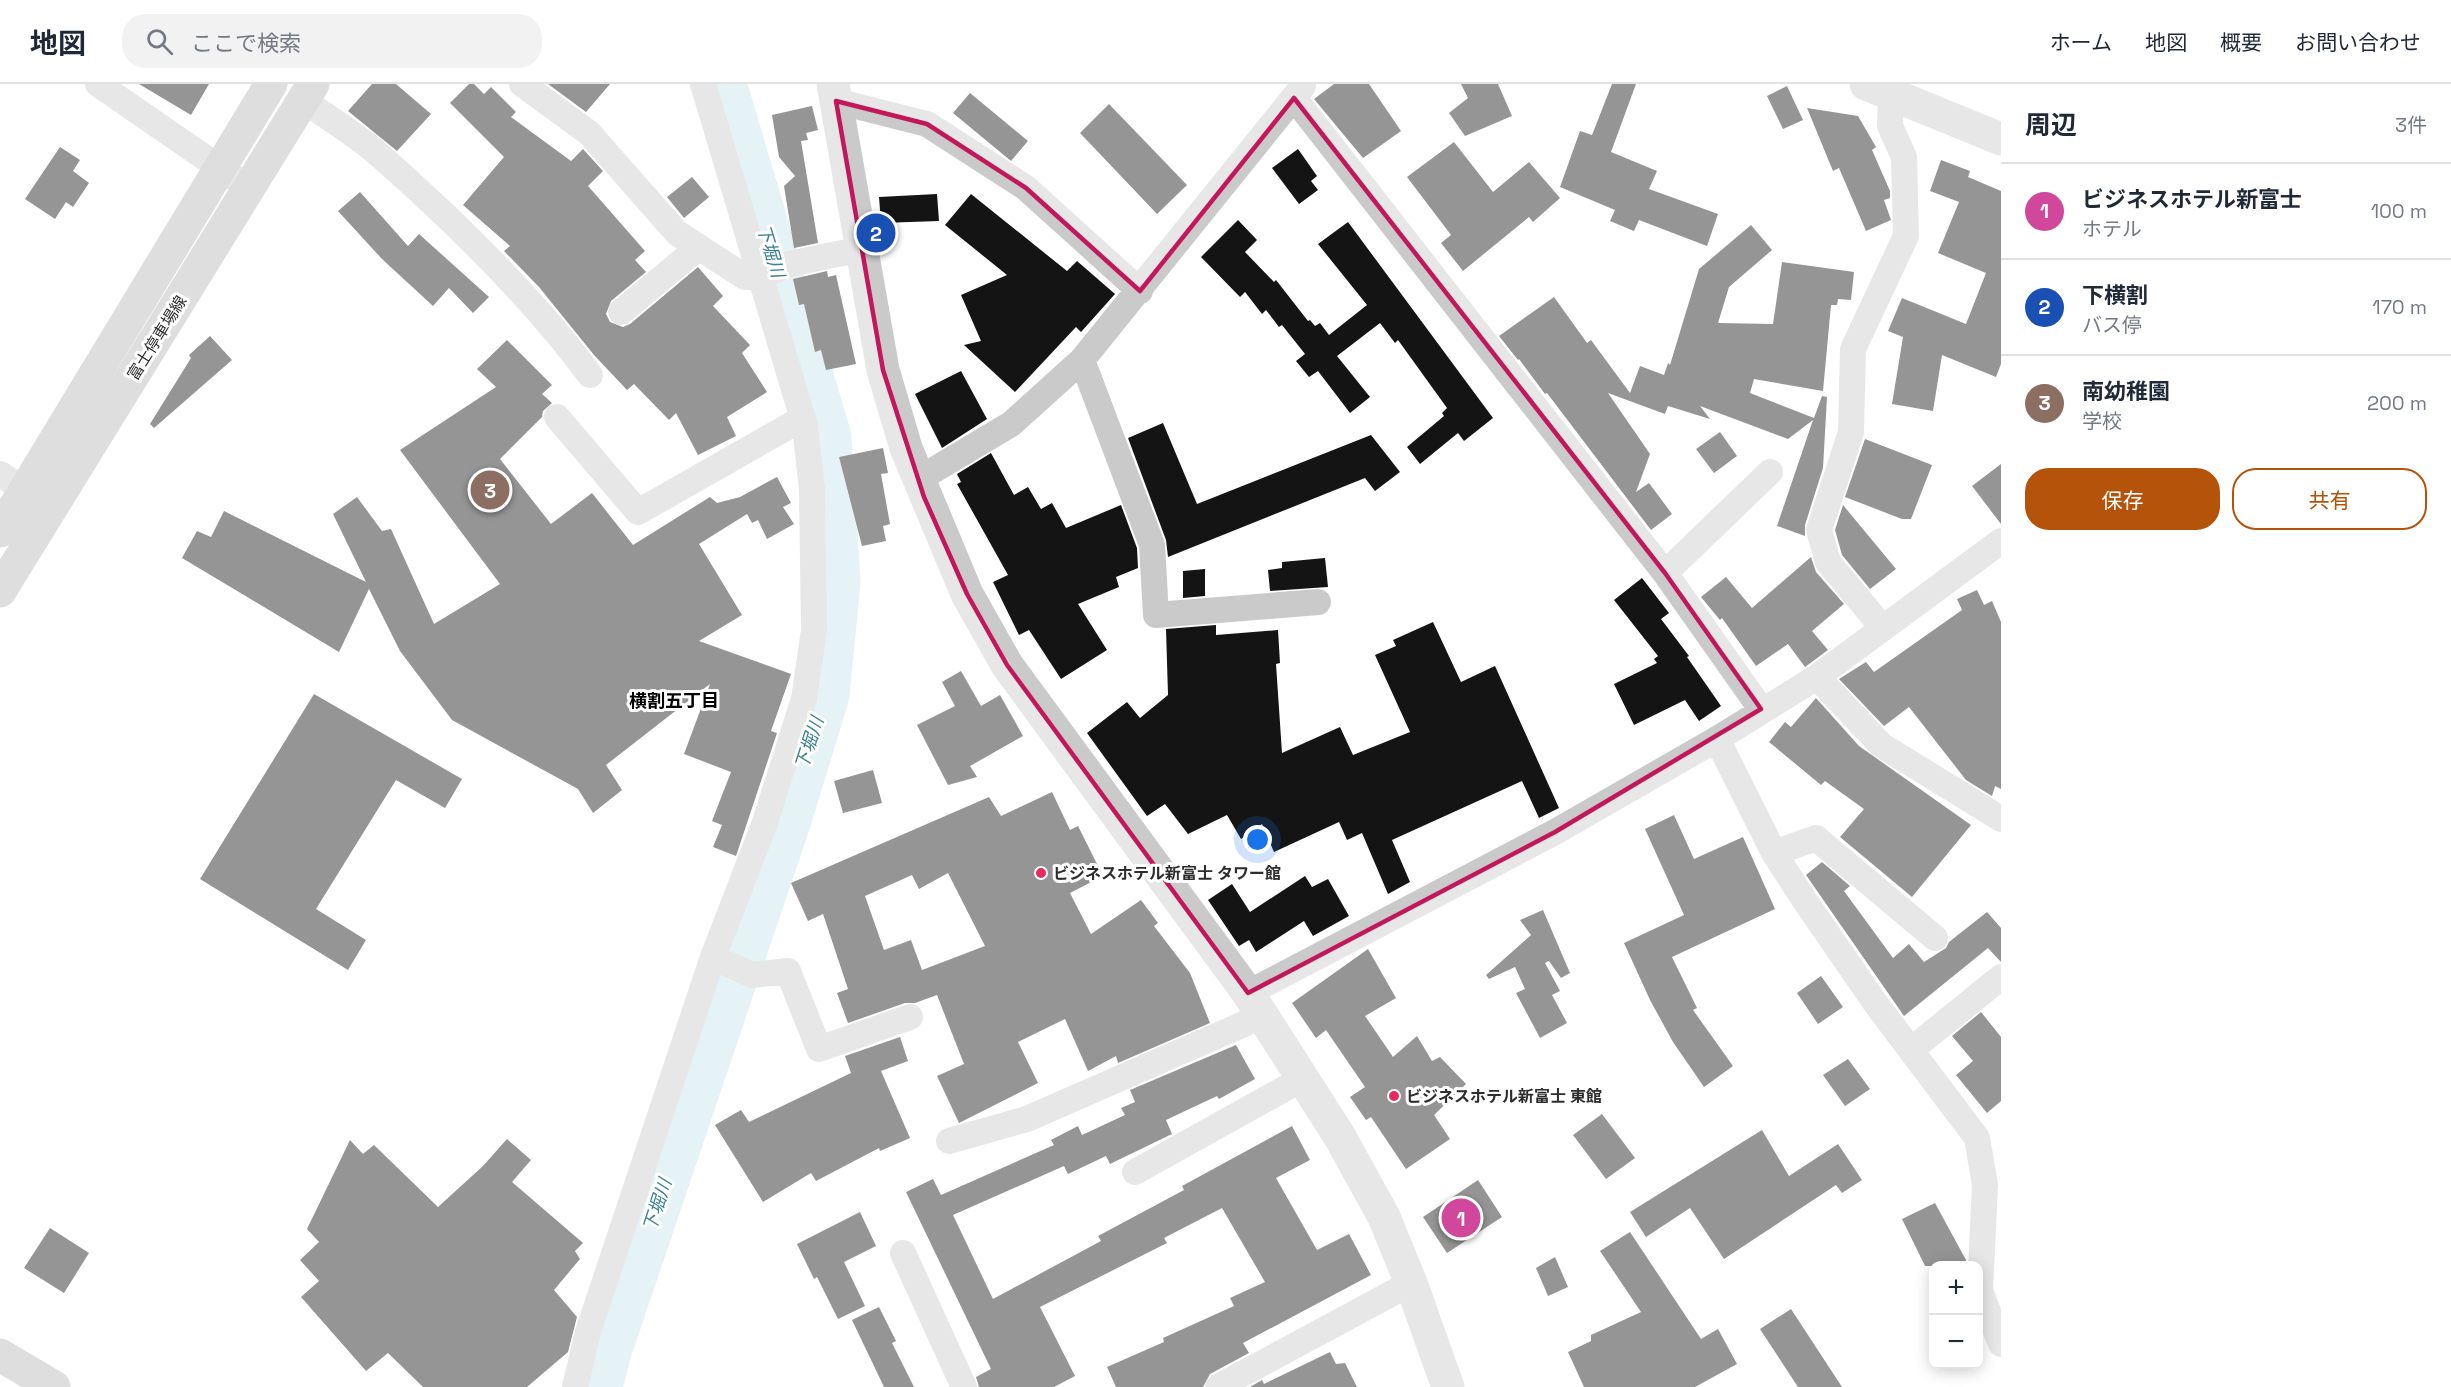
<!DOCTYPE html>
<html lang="ja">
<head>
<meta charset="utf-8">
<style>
  body { margin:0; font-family:"Space Grotesk","Noto Sans JP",sans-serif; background:#f2f2f3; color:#1f2937 }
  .controls { position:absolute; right:18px; bottom:18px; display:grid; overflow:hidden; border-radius:12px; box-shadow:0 3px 15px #0003 }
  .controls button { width:54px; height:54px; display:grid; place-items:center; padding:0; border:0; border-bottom:2px solid #e0e1e3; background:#fff; color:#1f2937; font:30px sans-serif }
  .you { position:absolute; left:1258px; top:756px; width:21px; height:21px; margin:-15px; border:4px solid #fff; border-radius:50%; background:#1a73e8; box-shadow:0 0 0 9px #1a73e833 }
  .badge { display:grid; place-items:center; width:39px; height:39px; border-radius:50%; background:#b45309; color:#fff; font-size:20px; font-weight:700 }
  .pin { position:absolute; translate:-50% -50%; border:3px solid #fff; box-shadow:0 2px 6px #0006 }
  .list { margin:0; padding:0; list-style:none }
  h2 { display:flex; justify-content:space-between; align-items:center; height:78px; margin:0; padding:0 24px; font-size:26px }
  h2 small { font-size:20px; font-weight:400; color:#747a83 }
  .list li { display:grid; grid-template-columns:39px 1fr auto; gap:18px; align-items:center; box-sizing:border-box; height:96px; padding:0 24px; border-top:2px solid #e0e1e3 }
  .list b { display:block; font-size:22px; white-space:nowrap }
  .list p { margin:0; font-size:20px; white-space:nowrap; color:#747a83 }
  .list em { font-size:20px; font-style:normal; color:#747a83 }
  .actions { display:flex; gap:12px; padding:18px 24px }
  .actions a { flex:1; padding:14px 0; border:2px solid #b45309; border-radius:24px; text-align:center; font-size:21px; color:#b45309 }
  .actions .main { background:#b45309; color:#fff }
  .icon { flex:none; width:33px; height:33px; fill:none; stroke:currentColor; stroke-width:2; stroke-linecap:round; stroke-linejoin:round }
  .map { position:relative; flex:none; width:2001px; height:1303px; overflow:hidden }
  header { display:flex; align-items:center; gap:36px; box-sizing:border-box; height:84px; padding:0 30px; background:#fff; border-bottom:2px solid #e0e1e3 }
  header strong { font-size:28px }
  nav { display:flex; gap:33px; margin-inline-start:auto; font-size:21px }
  .search { width:420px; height:54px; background:#f2f2f3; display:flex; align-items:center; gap:15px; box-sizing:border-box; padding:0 21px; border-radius:24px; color:#747a83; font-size:22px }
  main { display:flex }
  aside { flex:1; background:#fff }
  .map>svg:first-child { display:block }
</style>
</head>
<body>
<header>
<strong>地図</strong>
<div class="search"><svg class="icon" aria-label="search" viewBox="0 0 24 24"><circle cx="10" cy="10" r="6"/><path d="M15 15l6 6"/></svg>ここで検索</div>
<nav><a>ホーム</a><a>地図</a><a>概要</a><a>お問い合わせ</a></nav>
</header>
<main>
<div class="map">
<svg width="2001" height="1303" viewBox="0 0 2001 1303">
  <rect width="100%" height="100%" fill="#fff"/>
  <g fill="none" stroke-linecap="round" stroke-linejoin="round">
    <path stroke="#c5e4eb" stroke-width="51" d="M 597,1303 L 606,1267 L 786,735 L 824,611 L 835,498 L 826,353 L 721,0"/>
  </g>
  <path fill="#141414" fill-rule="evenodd" d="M 139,0 L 209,0 L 191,31 Z
    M 372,0 L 396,0 L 431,30 L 397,67 L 348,27 Z
    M 469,0 L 474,0 L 484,10 L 491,3 L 516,28 L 511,33 L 571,77 L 583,65 L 603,87 L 588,102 L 645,167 L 635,176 L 646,188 L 611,217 L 606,230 L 610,238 L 623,243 L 630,240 L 698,183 L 723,212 L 713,222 L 750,261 L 742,269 L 767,308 L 727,333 L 736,352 L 698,371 L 676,329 L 669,336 L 634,300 L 627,306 L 594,271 L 539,203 L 504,167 L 510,162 L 463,121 L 504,73 L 450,19 Z
    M 548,0 L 610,0 L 586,28 Z
    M 1334,0 L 1369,0 L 1401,47 L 1363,74 L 1314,15 Z
    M 1461,0 L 1498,0 L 1512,32 L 1465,52 L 1449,29 L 1468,14 Z
    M 1612,0 L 1636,0 L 1611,68 L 1657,87 L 1649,105 L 1718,130 L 1707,162 L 1639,136 L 1634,147 L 1610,137 L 1615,126 L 1560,103 L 1580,47 L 1592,51 Z
    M 1787,2 L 1803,36 L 1783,45 L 1767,12 Z
    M 970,9 L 1028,57 L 1011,77 L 953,29 Z
    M 1109,20 L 1187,101 L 1157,130 L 1080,49 Z
    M 812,22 L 818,46 L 806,49 L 808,56 L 801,57 L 818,159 L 794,164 L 784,102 L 795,92 L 779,73 L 772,31 Z
    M 1807,24 L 1858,32 L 1876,63 L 1872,66 L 1890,107 L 1890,114 L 1884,116 L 1891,136 L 1866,147 L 1839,84 L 1833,87 Z
    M 1454,58 L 1493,108 L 1529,78 L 1560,114 L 1533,138 L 1529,133 L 1463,187 L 1441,159 L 1451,151 L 1407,93 Z
    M 60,63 L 80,76 L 73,87 L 89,99 L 73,123 L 66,118 L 55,135 L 25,115 Z
    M 1298,65 L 1317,92 L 1311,97 L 1318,106 L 1299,120 L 1272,84 Z
    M 1941,76 L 1970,87 L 1968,93 L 2001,107 L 2001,280 L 1996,293 L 1942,271 L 1933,327 L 1892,320 L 1903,253 L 1888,247 L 1902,214 L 1966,240 L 1986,189 L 1938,169 L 1959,118 L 1930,107 Z
    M 692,93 L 709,113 L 684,134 L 667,113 Z
    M 360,108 L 408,162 L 419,150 L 489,213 L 473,229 L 449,204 L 433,222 L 382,175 L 338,127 Z
    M 937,110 L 939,137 L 881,139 L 879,113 Z
    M 971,110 L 1067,187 L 1077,177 L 1115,210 L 1081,248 L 1076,243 L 1015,308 L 964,261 L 981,257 L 961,211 L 1007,191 L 945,141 Z
    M 1238,136 L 1257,156 L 1245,168 L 1274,198 L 1276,196 L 1308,237 L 1310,236 L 1315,242 L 1320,239 L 1329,251 L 1367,221 L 1318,160 L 1348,138 L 1493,334 L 1464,357 L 1458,349 L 1420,380 L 1407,363 L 1444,332 L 1442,329 L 1447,324 L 1398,256 L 1395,259 L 1380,239 L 1337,272 L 1370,313 L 1350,329 L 1318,287 L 1309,293 L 1296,277 L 1305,270 L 1282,241 L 1279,243 L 1266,226 L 1262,230 L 1245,208 L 1240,213 L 1201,173 Z
    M 1751,141 L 1772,166 L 1729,203 L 1718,239 L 1773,240 L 1782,178 L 1854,188 L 1851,216 L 1838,215 L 1837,221 L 1831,221 L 1823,307 L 1754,295 L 1750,309 L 1814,334 L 1822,312 L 1827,313 L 1823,384 L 1805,441 L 1805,452 L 1777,442 L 1813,336 L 1788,355 L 1700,322 L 1710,335 L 1668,322 L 1665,330 L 1608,309 L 1650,370 L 1636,408 L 1649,399 L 1672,430 L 1651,446 L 1547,309 L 1545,310 L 1519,275 L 1518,276 L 1499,252 L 1554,213 L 1587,259 L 1591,256 L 1630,309 L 1640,282 L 1664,291 L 1668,279 L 1670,281 L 1699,185 Z
    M 827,187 L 828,193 L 836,191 L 856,280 L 826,286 L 821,266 L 815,268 L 804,220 L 799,221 L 793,195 Z
    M 210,252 L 232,276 L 154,344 L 150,340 L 191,274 L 189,271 Z
    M 507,256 L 552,301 L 542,310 L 552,319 L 543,327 L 542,333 L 500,375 L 551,440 L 592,409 L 633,461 L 710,413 L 717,419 L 740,413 L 777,393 L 791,419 L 783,423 L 794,440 L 767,455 L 758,436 L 752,439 L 747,430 L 699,460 L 742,531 L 699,557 L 791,590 L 771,647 L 777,649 L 736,772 L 713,763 L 722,741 L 712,737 L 731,688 L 684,670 L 710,600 L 606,681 L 622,706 L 593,729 L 578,705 L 452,636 L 400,567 L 369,505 L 339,568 L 182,474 L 197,447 L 211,453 L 224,427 L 366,498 L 333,430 L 357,413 L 382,447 L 391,445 L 434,540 L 500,500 L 400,366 L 496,303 L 477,285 Z
    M 961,287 L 987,335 L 942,364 L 915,310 Z
    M 1163,339 L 1197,420 L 1371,351 L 1400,388 L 1375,407 L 1365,394 L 1168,473 L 1166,456 L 1128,354 Z
    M 1720,348 L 1737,372 L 1714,389 L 1696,365 Z
    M 1865,355 L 1932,381 L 1911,435 L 1902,435 L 1845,413 Z
    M 883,364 L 888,389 L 881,390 L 890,440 L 883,442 L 886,457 L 862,462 L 839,373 Z
    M 991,369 L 1014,411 L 1028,403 L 1041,425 L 1052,419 L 1066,444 L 1121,421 L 1137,464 L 1138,484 L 1116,493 L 1119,503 L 1078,520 L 1107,566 L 1061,595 L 1029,546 L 1019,551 L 993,498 L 1008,491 L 957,400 L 961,398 L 957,390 Z
    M 2001,380 L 2001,440 L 1972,402 Z
    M 1843,421 L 1896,485 L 1870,505 L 1842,471 L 1835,446 Z
    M 1811,473 L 1816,488 L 1844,520 L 1812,547 L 1828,566 L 1805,583 L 1788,560 L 1756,582 L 1722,534 L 1720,536 L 1701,513 L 1726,493 L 1752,524 Z
    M 1325,474 L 1328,503 L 1270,507 L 1268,486 L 1282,484 L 1282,478 Z
    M 1205,485 L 1205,512 L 1183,514 L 1183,487 Z
    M 1642,494 L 1669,529 L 1661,535 L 1689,572 L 1687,573 L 1721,622 L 1699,637 L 1685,616 L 1634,641 L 1614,600 L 1657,579 L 1654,575 L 1658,572 L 1614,516 Z
    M 1977,506 L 1984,521 L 1992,517 L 2001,538 L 2001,705 L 1995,702 L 1992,712 L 1966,696 L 1909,623 L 1884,642 L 1839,595 L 1866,578 L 1874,588 L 1962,526 L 1957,515 Z
    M 1433,538 L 1461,598 L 1495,582 L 1559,724 L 1539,734 L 1522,697 L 1392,756 L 1410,798 L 1388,810 L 1362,749 L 1347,756 L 1339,738 L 1274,768 L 1262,740 L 1241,755 L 1227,731 L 1188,750 L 1165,720 L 1147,732 L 1087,649 L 1127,618 L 1140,634 L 1168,611 L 1166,545 L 1216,541 L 1216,551 L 1278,546 L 1280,579 L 1276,580 L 1282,669 L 1340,643 L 1353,671 L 1410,648 L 1375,571 L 1396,562 L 1393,556 Z
    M 961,587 L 981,622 L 1000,611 L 1023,652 L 970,682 L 977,693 L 948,701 L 917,641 L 955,622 L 942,598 Z
    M 314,610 L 462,695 L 445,724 L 396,696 L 316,825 L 366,856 L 348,886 L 200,795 Z
    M 1816,614 L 1859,662 L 1971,741 L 1912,813 L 1840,753 L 1864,725 L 1825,697 L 1821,701 L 1769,658 L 1785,638 L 1791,643 Z
    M 873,686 L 882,719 L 843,729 L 834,697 Z
    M 1052,708 L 1070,746 L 1078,742 L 1103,792 L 1070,809 L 1091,850 L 1141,816 L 1158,839 L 1154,842 L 1190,889 L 1210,939 L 1118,979 L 1116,972 L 1088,987 L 1065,935 L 1018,958 L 1038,999 L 959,1039 L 937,992 L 964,980 L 937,911 L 915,919 L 905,919 L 848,939 L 837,909 L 848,905 L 823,830 L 808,837 L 791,799 L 989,713 L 1001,732 ZM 948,789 L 985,862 L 922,886 L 911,856 L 884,866 L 865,812 L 912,791 L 919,805 Z
    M 1674,731 L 1694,775 L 1743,753 L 1775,825 L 1672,873 L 1697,924 L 1693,926 L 1733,982 L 1704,1003 L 1673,958 L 1650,916 L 1624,859 L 1684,831 L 1645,745 Z
    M 1822,778 L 1850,802 L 1844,807 L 1893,874 L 1909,860 L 1924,878 L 1946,864 L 1949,858 L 1987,828 L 2001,844 L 2001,878 L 1988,864 L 1904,932 L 1806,791 Z
    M 1305,792 L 1312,803 L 1328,795 L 1349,832 L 1313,852 L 1304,837 L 1256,868 L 1249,856 L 1239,862 L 1208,816 L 1232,800 L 1250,828 Z
    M 1543,826 L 1570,889 L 1561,894 L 1549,877 L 1545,879 L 1560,907 L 1552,911 L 1567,939 L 1540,954 L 1516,909 L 1525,905 L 1515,883 L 1489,895 L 1486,891 L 1531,851 L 1520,836 Z
    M 1368,865 L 1396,914 L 1365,932 L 1393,973 L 1417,952 L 1432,977 L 1440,973 L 1466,1000 L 1434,1031 L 1450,1055 L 1406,1085 L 1371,1033 L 1366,1036 L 1350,1013 L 1365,1003 L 1326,946 L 1316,954 L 1292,919 Z
    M 1821,892 L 1843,923 L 1818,940 L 1797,909 Z
    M 1981,928 L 2001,953 L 2001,1017 L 1987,1029 L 1956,991 L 1973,977 L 1952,952 Z
    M 900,953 L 908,977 L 881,987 L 910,1054 L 880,1067 L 879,1064 L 816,1097 L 811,1089 L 763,1118 L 715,1041 L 741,1026 L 749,1038 L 851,989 L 845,972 Z
    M 1236,961 L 1255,995 L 1219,1015 L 1217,1012 L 1166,1036 L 1172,1050 L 1110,1080 L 1106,1072 L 1068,1090 L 1064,1082 L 953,1131 L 993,1215 L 1101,1157 L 1098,1152 L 1184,1106 L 1182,1102 L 1292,1042 L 1310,1076 L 1276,1094 L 1317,1166 L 1349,1150 L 1371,1191 L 1243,1259 L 1249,1269 L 1210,1290 L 1203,1303 L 1116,1303 L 1107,1283 L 1164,1258 L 1163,1254 L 1234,1222 L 1230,1214 L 1265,1198 L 1222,1124 L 1164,1154 L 1167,1159 L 1040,1223 L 1075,1292 L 1054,1303 L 979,1303 L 976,1293 L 991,1285 L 906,1108 L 933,1095 L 941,1111 L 1054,1061 L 1051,1056 L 1078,1042 L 1082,1051 L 1125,1031 L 1121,1024 L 1135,1018 L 1130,1006 Z
    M 1848,975 L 1870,1005 L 1845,1022 L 1823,991 Z
    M 1602,1030 L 1635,1074 L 1606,1095 L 1573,1051 Z
    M 1762,1046 L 1789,1092 L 1838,1060 L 1862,1096 L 1842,1109 L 1836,1101 L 1724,1175 L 1690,1124 L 1646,1153 L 1630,1128 Z
    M 507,1055 L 531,1076 L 512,1098 L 583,1159 L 575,1167 L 580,1175 L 554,1206 L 577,1233 L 568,1268 L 527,1303 L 423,1303 L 388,1269 L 366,1287 L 301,1213 L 319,1197 L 300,1176 L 319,1158 L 307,1145 L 350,1056 L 363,1070 L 374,1061 L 438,1123 L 483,1082 Z
    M 1478,1096 L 1502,1133 L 1447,1169 L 1423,1133 Z
    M 1935,1119 L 1966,1176 L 1966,1182 L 1925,1182 L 1902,1135 Z
    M 860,1128 L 876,1162 L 844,1178 L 865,1222 L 838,1235 L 817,1193 L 814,1195 L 797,1160 Z
    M 50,1144 L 89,1169 L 64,1209 L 24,1184 Z
    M 1630,1148 L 1701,1255 L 1718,1245 L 1737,1280 L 1695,1303 L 1584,1303 L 1568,1268 L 1591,1257 L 1591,1251 L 1641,1228 L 1600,1167 Z
    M 1555,1173 L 1568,1203 L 1548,1212 L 1536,1184 Z
    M 879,1223 L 896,1257 L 892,1259 L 914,1303 L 884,1303 L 852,1236 Z
    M 1791,1225 L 1842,1303 L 1798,1303 L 1760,1245 Z
    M 1330,1268 L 1336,1280 L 1345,1279 L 1357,1303 L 1250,1303 L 1262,1296 L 1264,1300 Z"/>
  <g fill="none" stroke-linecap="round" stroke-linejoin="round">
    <path stroke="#cacaca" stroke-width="26" d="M 98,0 L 249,104
      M 522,0 L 589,49 L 677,149 L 745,193 L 761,193 L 789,180 L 862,165
      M 1294,14 L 1665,489 L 1761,625
      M 303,16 C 327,33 355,50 377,69 C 450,133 533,214 590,291
      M 836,17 L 927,40 L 1026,104 L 1140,207
      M 621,228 L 699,163
      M 1082,276 L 1152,461 L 1156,531 L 1318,518
      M 557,333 L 638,428 L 803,334
      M 0,390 L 39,415
      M 919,395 L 1011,340 L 1082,276 L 1303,2
      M 1665,489 L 1770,388
      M 1882,543 L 1828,478 L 1819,446 L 1851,348 L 1853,265 L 1906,152 L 1904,73 L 1890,42 L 1891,10
      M 1817,593 L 1881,661 L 2001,735
      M 1717,655 L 1774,769 L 1803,814 L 1876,920 L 1977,1054 L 1985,1101 L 1980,1207 L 2001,1260
      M 1774,769 L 1816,754 L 1935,854
      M 713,873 L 752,891 L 788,887 L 819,965 L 910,933
      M 1248,909 L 1555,748 L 1717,655 L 1817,593 L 2001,457
      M 1911,966 L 2001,893
      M 949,1057 L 1027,1035 L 1262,932
      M 1135,1088 L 1302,995
      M 903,1169 L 964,1303
      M 575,1303 L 588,1248 L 713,873 L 764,741 L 804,615 L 814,546 L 812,406 L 805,342 L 703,0
      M 1218,1303 L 1411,1199"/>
    <path stroke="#cacaca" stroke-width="33" d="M 833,0 L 883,286 L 906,364 L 967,510 L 1007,581 L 1248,909 L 1340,1053 L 1384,1133 L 1411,1199 L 1448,1303
      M 1866,0 L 2001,55"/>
    <path stroke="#b7b7b7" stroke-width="33" d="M 0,447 L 271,0
      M 0,507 L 313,0
      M 0,1271 L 54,1303"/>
  </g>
  <path d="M0 0H2001V1303H0ZM 1294,14 L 1665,489 L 1761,625 L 1555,748 L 1248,909 L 1007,581 L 967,510 L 924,413 L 883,286 L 836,17 L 927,40 L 1026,104 L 1140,207 Z" fill="#fff" fill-opacity=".55" fill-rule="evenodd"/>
  <path fill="none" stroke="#c2185b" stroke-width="4.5" stroke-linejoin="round" d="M 1294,14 L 1665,489 L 1761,625 L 1555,748 L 1248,909 L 1007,581 L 967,510 L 924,413 L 883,286 L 836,17 L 927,40 L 1026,104 L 1140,207 Z"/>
  <g fill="#e92a5f" stroke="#fff" stroke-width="2">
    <circle cx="1041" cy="789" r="6"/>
    <circle cx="1394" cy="1012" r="6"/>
  </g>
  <g text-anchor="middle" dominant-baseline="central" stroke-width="6" stroke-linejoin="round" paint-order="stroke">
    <g font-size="16" fill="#2d2d2d" stroke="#fff">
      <text transform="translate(157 254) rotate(-58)">富士停車場線</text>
    </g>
    <g font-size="16" font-weight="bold" fill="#2d2d2d" stroke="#fff" text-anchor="start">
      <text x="1053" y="789">ビジネスホテル新富士 タワー館</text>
      <text x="1406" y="1012">ビジネスホテル新富士 東館</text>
    </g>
    <g font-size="18" font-style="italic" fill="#398090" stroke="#fff">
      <text transform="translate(771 167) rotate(73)">下堀川</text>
      <text transform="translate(809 659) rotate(-72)">下堀川</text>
      <text transform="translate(657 1121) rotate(-72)">下堀川</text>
    </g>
    <g font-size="18" font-weight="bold" fill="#000" stroke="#fff">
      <text x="674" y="616">横割五丁目</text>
    </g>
  </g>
</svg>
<div class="controls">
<button>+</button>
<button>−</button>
</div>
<div class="you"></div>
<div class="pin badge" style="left:1461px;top:1134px;background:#d1479c">1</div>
<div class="pin badge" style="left:876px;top:149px;background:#1a4fb4">2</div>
<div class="pin badge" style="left:490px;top:406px;background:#8d6e63">3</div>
</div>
<aside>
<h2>周辺<small>3件</small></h2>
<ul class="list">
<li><span class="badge" style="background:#d1479c">1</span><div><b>ビジネスホテル新富士</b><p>ホテル</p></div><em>100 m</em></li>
<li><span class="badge" style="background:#1a4fb4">2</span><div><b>下横割</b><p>バス停</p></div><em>170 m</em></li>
<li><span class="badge" style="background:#8d6e63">3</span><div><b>南幼稚園</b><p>学校</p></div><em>200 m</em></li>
</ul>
<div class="actions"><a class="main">保存</a><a>共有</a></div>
</aside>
</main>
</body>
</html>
